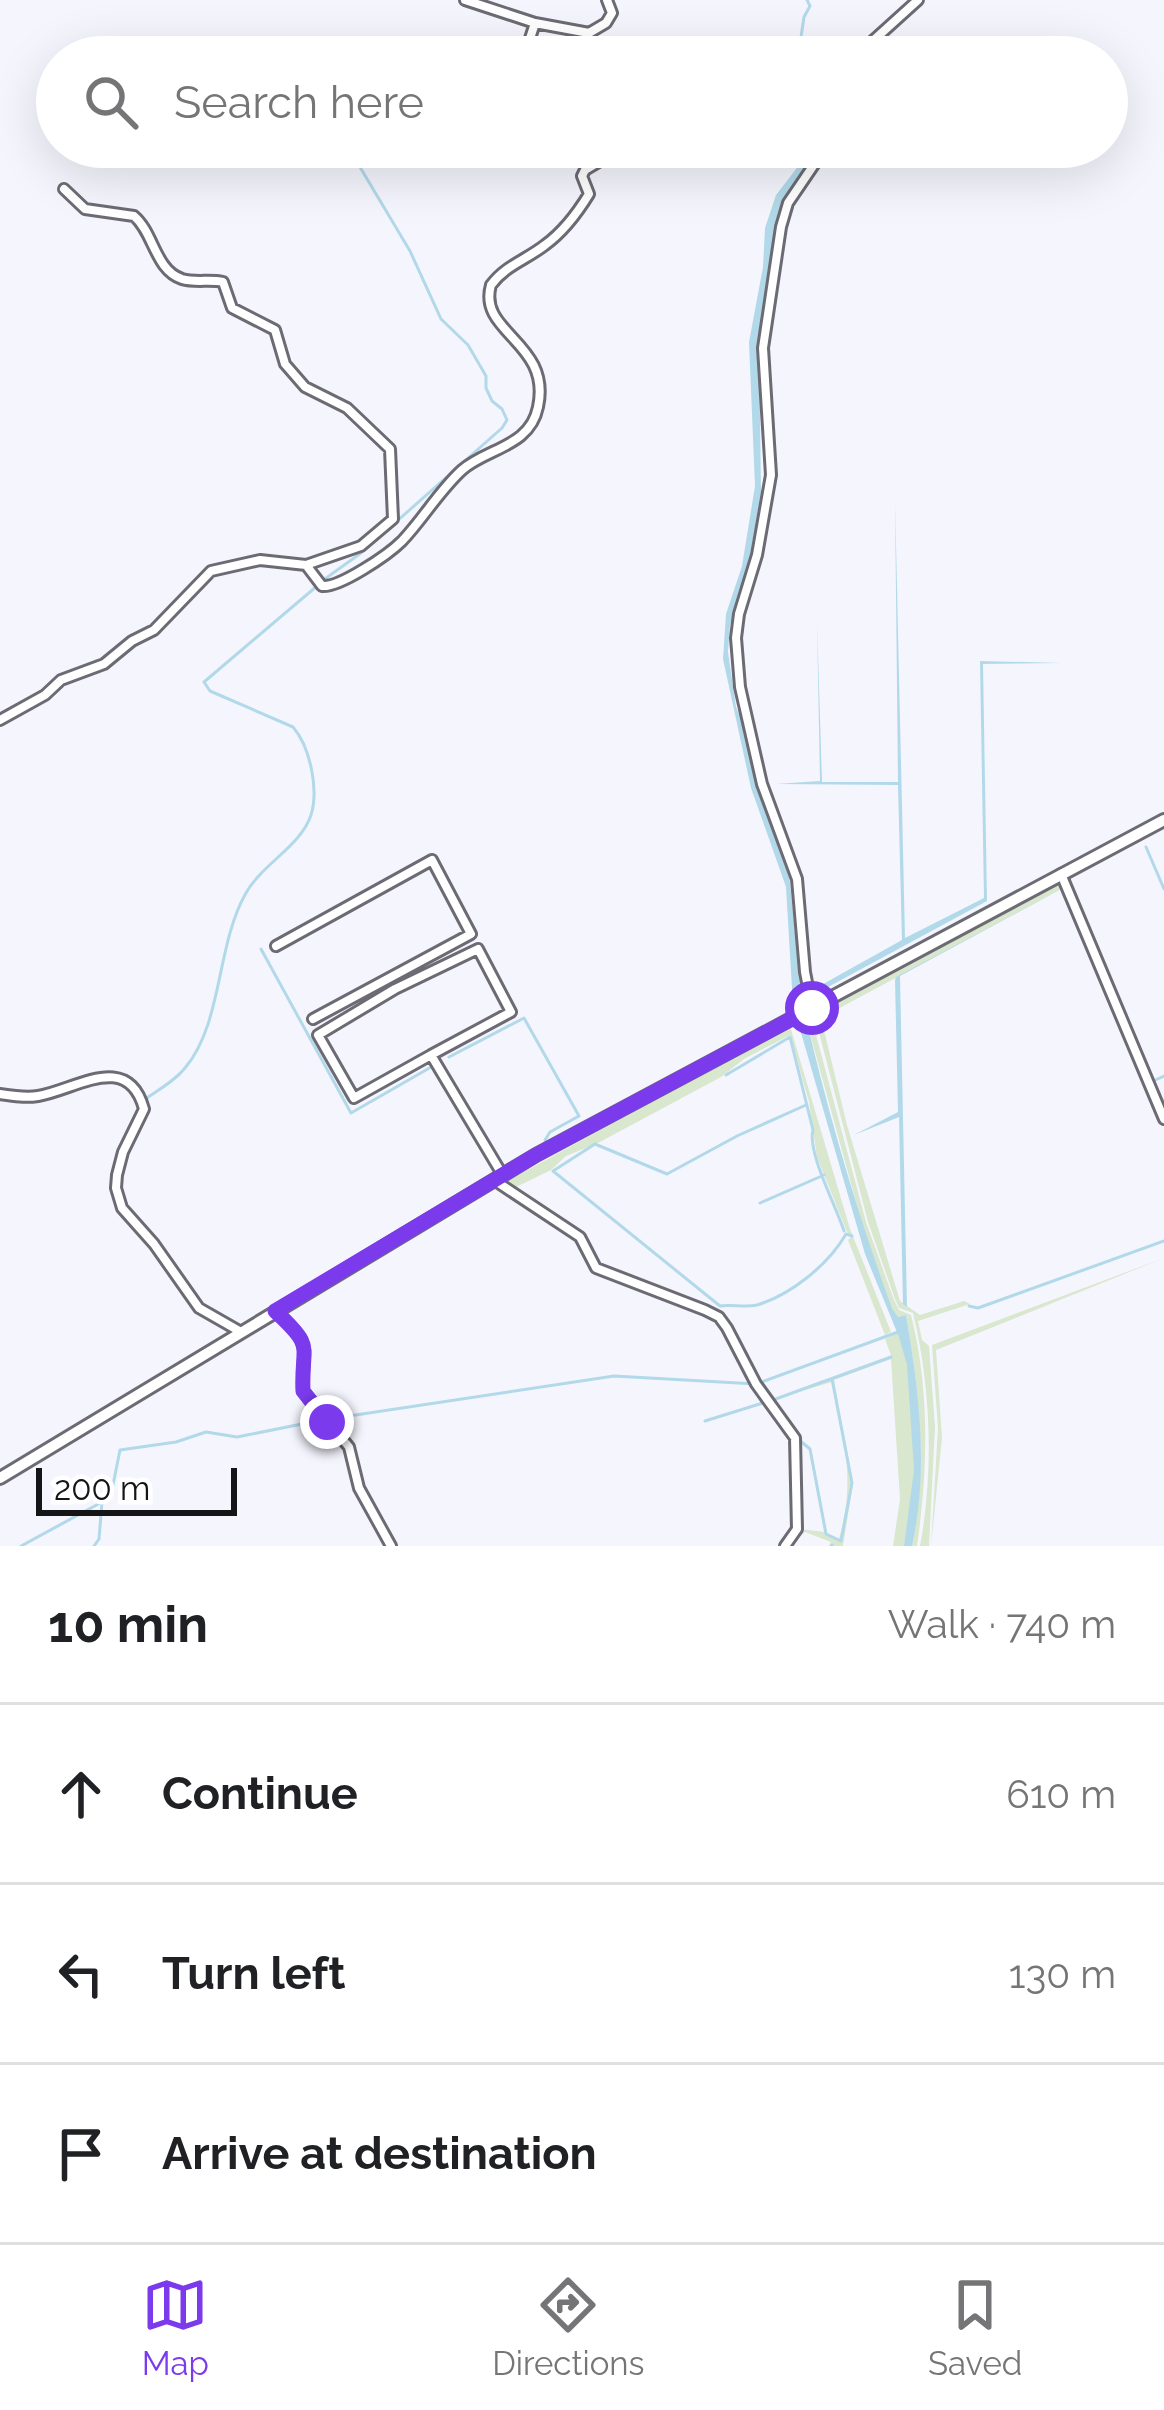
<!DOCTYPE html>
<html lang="en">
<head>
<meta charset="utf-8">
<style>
  body { margin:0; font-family:Raleway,sans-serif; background:#f6f6f6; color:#202124 }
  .scale { position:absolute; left:36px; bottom:30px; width:201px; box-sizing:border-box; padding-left:12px; border:6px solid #151518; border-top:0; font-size:33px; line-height:42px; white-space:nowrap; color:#151518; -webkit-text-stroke:9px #fff; paint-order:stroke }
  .stop { position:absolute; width:36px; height:36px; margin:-27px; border:9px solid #7c3aed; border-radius:50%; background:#fff }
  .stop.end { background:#7c3aed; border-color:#fff; box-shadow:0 3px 12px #0008 }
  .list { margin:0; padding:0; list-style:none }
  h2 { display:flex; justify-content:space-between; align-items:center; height:156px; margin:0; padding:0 48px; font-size:51px }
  h2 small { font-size:39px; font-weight:400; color:#757577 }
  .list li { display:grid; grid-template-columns:78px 1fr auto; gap:36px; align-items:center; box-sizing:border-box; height:180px; padding:0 48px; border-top:3px solid #e0e0e0 }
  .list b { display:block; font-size:45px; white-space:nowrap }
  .list em { font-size:39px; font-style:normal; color:#757577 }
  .icon { flex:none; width:66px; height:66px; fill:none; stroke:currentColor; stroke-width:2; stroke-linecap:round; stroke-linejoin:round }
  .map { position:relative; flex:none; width:1164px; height:1546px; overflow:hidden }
  .search { position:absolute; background:#fff; box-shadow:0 12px 48px #0002; left:36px; right:36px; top:36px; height:132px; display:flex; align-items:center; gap:30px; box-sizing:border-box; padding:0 42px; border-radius:66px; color:#757577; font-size:45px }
  .sheet { height:696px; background:#fff }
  nav { display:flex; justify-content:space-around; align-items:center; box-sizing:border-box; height:168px; border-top:3px solid #e0e0e0; background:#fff; font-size:33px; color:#757577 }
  nav a { display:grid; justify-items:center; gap:6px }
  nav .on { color:#7c3aed }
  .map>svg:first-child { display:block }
</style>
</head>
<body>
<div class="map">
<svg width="1164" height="1546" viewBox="0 0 1164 1546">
  <rect width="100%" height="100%" fill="#f5f5fe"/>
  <path fill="#d8e7cd" d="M 1060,880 L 1065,887 L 821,1018 L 847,1125 L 900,1301 L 920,1315 L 964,1301 L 970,1304 L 918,1321 L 922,1340 L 929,1346 L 935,1427 L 929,1546 L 920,1546 C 934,1471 931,1387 913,1313 L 899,1308 L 895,1299 L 868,1222 L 814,1013 Z
    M 811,1016 L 866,1222 L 894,1300 L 899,1310 L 911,1315 C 930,1390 928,1470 917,1546 L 912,1546 C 928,1471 919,1389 906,1315 L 898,1317 L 892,1308 L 867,1242 L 806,1019 Z
    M 790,1026 L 850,1229 L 891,1332 L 885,1335 L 848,1240 L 852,1236 L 847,1232 L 817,1157 L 809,1102 L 790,1035 L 744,1059 L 721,1077 L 598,1143 L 566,1156 L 551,1170 L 514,1188 L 504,1183 Z
    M 1164,1258 L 936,1350 L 942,1438 L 931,1546 L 938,1428 L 932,1345 Z
    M 898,1333 C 921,1397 918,1481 904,1546 L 893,1546 L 900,1499 L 891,1359 L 834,1380 L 853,1483 L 843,1546 L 829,1546 L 831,1542 L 805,1532 L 789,1546 L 799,1529 L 825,1532 L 809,1450 L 796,1436 L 811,1448 L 827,1533 L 839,1539 C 856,1480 844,1440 832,1382 L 771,1400 L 885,1359 L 891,1355 L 885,1339 Z"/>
  <path fill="#b2d9e9" d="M 813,147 L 818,147 L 778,213 L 759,342 L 761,493 L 748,567 L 730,625 L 728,652 L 736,707 L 745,729 L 757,790 L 789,874 L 801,990 L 805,994 L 802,1001 C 826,1105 855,1208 892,1308 L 898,1317 L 906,1315 C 919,1390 929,1470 912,1546 L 904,1546 L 914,1470 L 907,1365 L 899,1337 L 865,1254 L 793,1005 L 786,887 L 751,788 L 723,659 L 726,614 L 742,566 L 755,486 L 749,342 L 763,267 L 765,228 L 776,195 Z
    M 895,500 L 905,938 L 984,898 L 980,661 L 1063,663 L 983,664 L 987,901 L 817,993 L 816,988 L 902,940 L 898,785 L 776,784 L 820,781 L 817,622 L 822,782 L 898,782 Z
    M 1065,887 L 900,976 L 907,1307 L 903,1304 L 899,1117 L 854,1135 L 898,1112 L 895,980 L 896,977 Z"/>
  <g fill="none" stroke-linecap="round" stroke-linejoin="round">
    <path stroke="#b2d9e9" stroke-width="3" d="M 798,57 L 804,17 L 810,6 L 807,0
      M 322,581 L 361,553 L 502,428 L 507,420 L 502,409 L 492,401 L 486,388 L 486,376 L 468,345 L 441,319 L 410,251 L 348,147
      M 1146,847 L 1164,889
      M 261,949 L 351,1113 L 433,1066
      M 449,1057 L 524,1018 L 579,1116 L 550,1132 L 545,1140
      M 726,1075 L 790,1037 L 813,1130 C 807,1152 836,1206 844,1231
      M 1153,1081 L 1164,1076
      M 141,1102 C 156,1091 174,1082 185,1068 C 223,1023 216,945 246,893 C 262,864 301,846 311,815 C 319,789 310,747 293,727 L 210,691 L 204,682 L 317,586
      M 806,1105 L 737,1136 L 667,1174 L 595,1144 L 553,1171 L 720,1306 C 732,1304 745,1308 757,1305 C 791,1295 829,1264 846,1234 L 852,1236
      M 760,1203 L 824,1175
      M 969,1306 L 978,1308 L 1164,1241
      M 773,1400 L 891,1357
      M 329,1419 L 614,1376 L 756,1384 L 898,1332
      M 705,1421 L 766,1402
      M 798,1439 L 810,1449 L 826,1534 L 841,1541 L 852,1483 L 832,1379
      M 21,1546 L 102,1502
      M 94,1546 L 99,1539 L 102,1502 L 112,1490 L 120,1450 L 176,1442 L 206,1432 L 237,1437 L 322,1420
      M 831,1546 L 832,1545"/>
    <defs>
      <path id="minor" d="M 465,0 L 535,23 L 589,33 L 606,23 L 612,13 L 607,0
        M 524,57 L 535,23
        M 855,57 L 918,0
        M 306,565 L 322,586 C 339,588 388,555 402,541 C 423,519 439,491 462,470 C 487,448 530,447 538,407 C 552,342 477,333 491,285 C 506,265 526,260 545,245 C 563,232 578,212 589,194 L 582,176 L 585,170 L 617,151 L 646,147
        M 0,720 L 45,695 L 61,680 L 104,664 L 132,641 L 154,630 L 211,571 L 260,560 L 306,565 L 361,546 L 393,519 L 390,449 L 347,408 L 305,387 L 285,364 L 275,330 L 232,308 L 223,282 C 210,279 195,283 182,279 C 155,270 154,233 134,216 L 85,209 L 64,189
        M 1061,874 L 1164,1119
        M 276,946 L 432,860 L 471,934 L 313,1019
        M 812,1008 L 805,972 L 797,879 L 762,784 L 740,687 L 736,638 L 739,614 L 757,555 L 771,475 L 763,348 L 781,227 L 788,203 L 826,147
        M 431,1055 L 511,1012 L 478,949 L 395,989 L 318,1035 L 354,1098 L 431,1055 L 502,1174
        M 0,1094 C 13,1096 25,1098 38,1096 C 75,1090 128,1050 144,1109 L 123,1152 L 117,1175 L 116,1188 L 122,1208 L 154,1244 L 199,1308 L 241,1332
        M 494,1180 L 580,1237 L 596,1268 L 705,1310 L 719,1317 L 727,1328 L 756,1384 L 795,1438 L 797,1529 L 785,1546
        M 277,1312 C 316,1349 301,1344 303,1391 L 349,1447 L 359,1488 L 391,1546"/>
      <path id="secondary" d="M 0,1478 L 536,1155 L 1164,820"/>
    </defs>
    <use href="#minor" stroke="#6c6b74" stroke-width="14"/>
    <use href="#secondary" stroke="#6c6b74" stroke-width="16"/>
    <use href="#minor" stroke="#fff" stroke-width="8"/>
    <use href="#secondary" stroke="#fff" stroke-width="10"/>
  </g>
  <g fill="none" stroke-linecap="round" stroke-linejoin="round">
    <path stroke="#7c3aed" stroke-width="15" d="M 327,1422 L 303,1391 C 301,1343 316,1349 275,1311 L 536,1155 L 812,1008"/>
  </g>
</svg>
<div class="scale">200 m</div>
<div class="stop" style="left:812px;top:1008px"></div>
<div class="stop end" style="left:327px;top:1422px"></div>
<div class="search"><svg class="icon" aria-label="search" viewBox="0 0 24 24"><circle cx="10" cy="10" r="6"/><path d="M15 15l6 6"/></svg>Search here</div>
</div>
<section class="sheet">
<h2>10 min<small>Walk · 740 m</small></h2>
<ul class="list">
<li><svg class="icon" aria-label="ahead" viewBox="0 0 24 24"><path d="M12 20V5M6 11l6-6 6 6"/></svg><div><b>Continue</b></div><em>610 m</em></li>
<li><svg class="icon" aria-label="left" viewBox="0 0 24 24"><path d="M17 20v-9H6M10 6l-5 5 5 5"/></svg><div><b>Turn left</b></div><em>130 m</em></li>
<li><svg class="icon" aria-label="arrive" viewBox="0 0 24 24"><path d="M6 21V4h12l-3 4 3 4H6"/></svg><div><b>Arrive at destination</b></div></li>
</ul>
</section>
<nav>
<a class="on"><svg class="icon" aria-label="map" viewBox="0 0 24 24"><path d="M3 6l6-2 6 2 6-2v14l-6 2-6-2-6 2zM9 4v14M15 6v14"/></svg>Map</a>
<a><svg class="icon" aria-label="directions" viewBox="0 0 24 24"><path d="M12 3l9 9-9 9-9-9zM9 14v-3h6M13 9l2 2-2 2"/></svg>Directions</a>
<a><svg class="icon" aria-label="saved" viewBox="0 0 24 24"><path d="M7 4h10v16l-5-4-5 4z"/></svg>Saved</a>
</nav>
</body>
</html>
